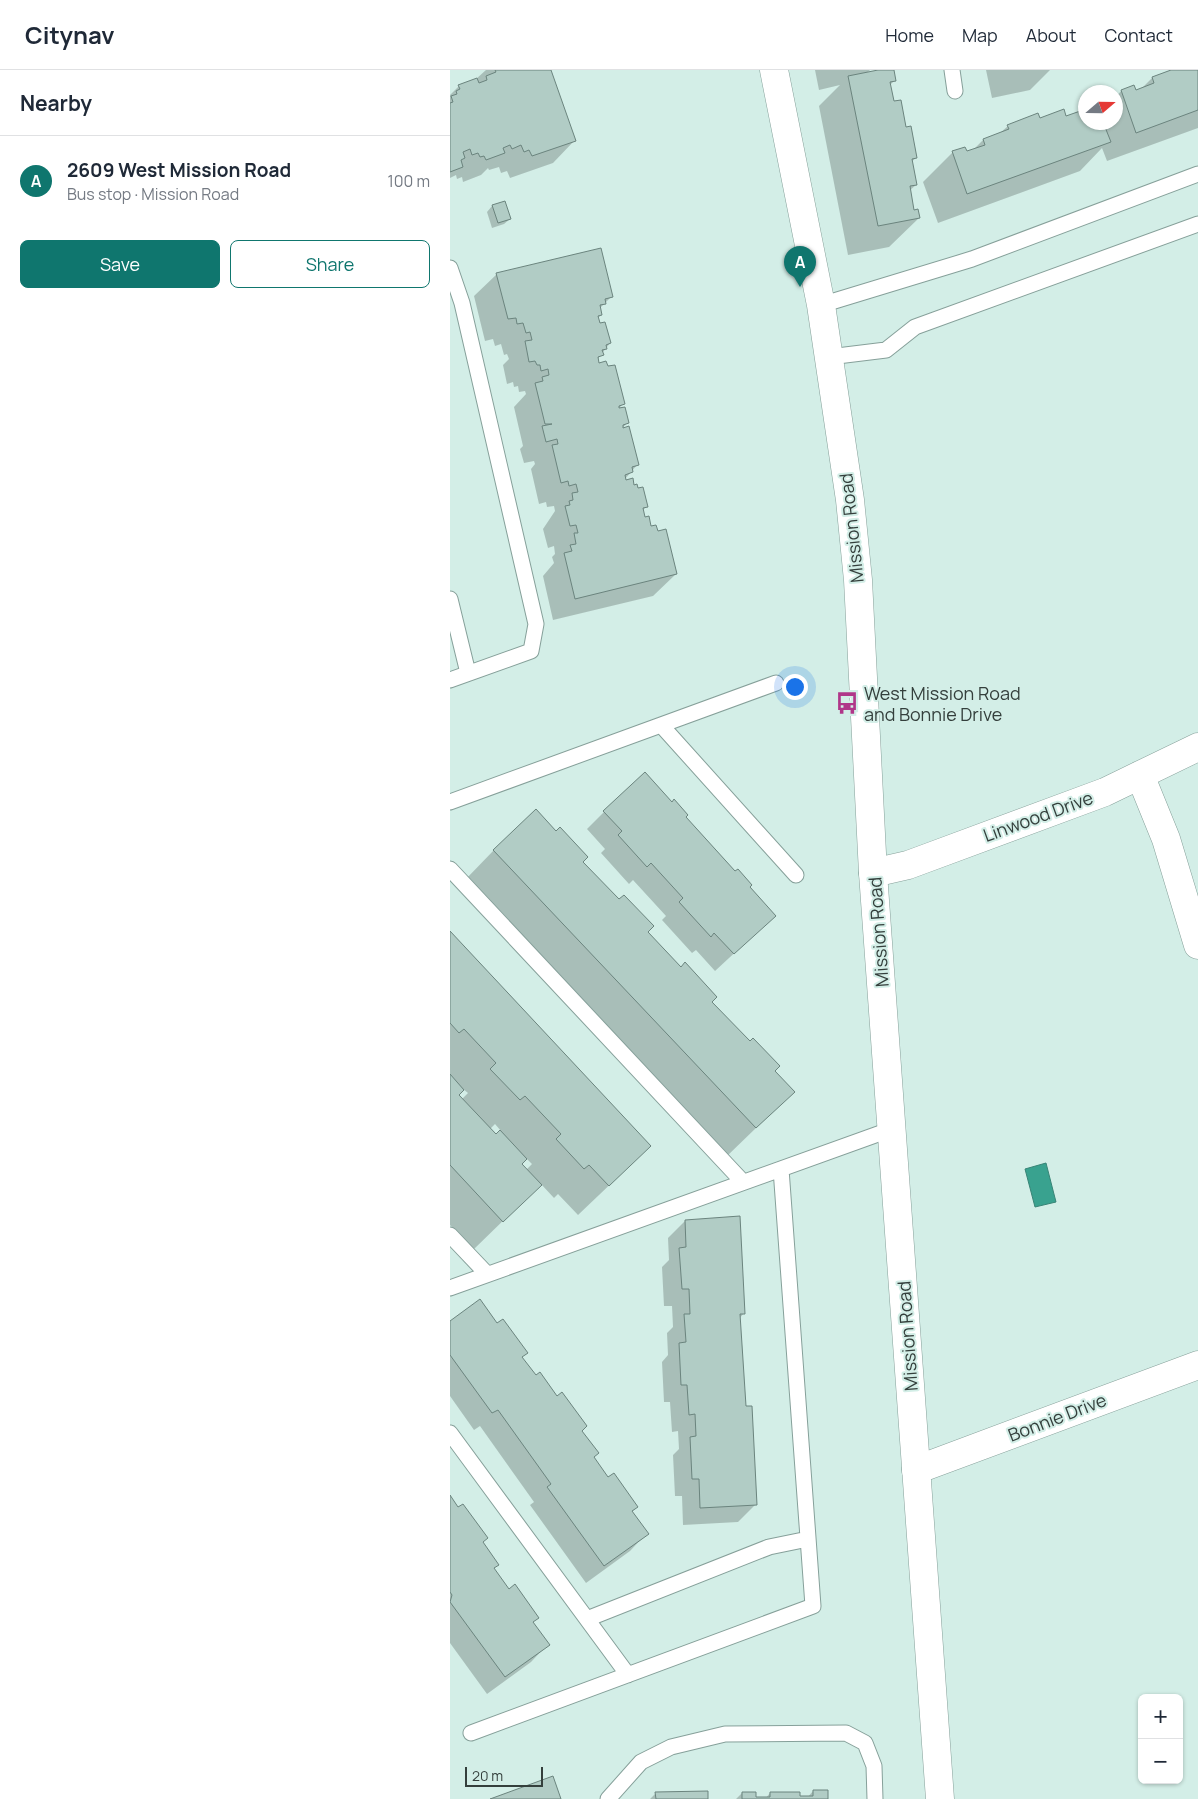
<!DOCTYPE html>
<html lang="en">
<head>
<meta charset="utf-8">
<style>
  body { margin:0; font-family:Manrope,sans-serif; background:#f2f2f3; color:#1f2937 }
  .controls { position:absolute; right:15px; bottom:15px; display:grid; overflow:hidden; border-radius:8px; box-shadow:0 1px 4px #0004 }
  .controls button { width:45px; height:45px; display:grid; place-items:center; padding:0; border:0; border-bottom:1px solid #e0e1e3; background:#fff; color:#1f2937; font:25px sans-serif }
  .compass { position:absolute; left:628px; top:15px; width:45px; height:45px; border-radius:50%; background:#fff; box-shadow:0 1px 4px #0004; rotate:70deg }
  .scale { position:absolute; left:15px; bottom:12px; width:78px; box-sizing:border-box; padding-left:5px; border:2px solid #343f3c; border-top:0; font-size:14px; line-height:18px; white-space:nowrap; color:#343f3c; -webkit-text-stroke:4px #d3eee7; paint-order:stroke }
  .you { position:absolute; left:344px; top:616px; width:18px; height:18px; margin:-12px; border:4px solid #fff; border-radius:50%; background:#1a73e8; box-shadow:0 0 0 8px #1a73e833 }
  .badge { display:grid; place-items:center; width:32px; height:32px; border-radius:50%; background:#0f766e; color:#fff; font-size:16px; font-weight:700 }
  .pin { position:absolute; translate:-50% -41px; filter:drop-shadow(0 1px 2px #0008) }
  .pin::after { content:''; position:absolute; top:26px; width:18px; height:15px; background:inherit; clip-path:polygon(0 0,100% 0,50% 100%) }
  .list { margin:0; padding:0; list-style:none }
  h2 { display:flex; justify-content:space-between; align-items:center; height:65px; margin:0; padding:0 20px; font-size:21px }
  h2 small { font-size:16px; font-weight:400; color:#747a83 }
  .list li { display:grid; grid-template-columns:32px 1fr auto; gap:15px; align-items:center; box-sizing:border-box; height:90px; padding:0 20px; border-top:1px solid #e0e1e3 }
  .list b { display:block; font-size:19px; white-space:nowrap }
  .list p { margin:0; font-size:16px; white-space:nowrap; color:#747a83 }
  .list em { font-size:16px; font-style:normal; color:#747a83 }
  .actions { display:flex; gap:10px; padding:15px 20px }
  .actions a { flex:1; padding:11px 0; border:1px solid #0f766e; border-radius:8px; text-align:center; font-size:18px; color:#0f766e }
  .actions .main { background:#0f766e; color:#fff }
  .map { position:relative; flex:none; width:748px; height:1729px; overflow:hidden }
  header { display:flex; align-items:center; gap:30px; box-sizing:border-box; height:70px; padding:0 25px; background:#fff; border-bottom:1px solid #e0e1e3 }
  header strong { font-size:24px }
  nav { display:flex; gap:28px; margin-inline-start:auto; font-size:18px }
  main { display:flex }
  aside { flex:1; background:#fff }
  .map>svg:first-child { display:block }
</style>
</head>
<body>
<header>
<strong>Citynav</strong>
<nav><a>Home</a><a>Map</a><a>About</a><a>Contact</a></nav>
</header>
<main>
<aside>
<h2>Nearby<small></small></h2>
<ul class="list">
<li><span class="badge">A</span><div><b>2609 West Mission Road</b><p>Bus stop · Mission Road</p></div><em>100 m</em></li>
</ul>
<div class="actions"><a class="main">Save</a><a>Share</a></div>
</aside>
<div class="map">
<svg width="748" height="1729" viewBox="0 0 748 1729">
  <rect width="100%" height="100%" fill="#d3eee7"/>
  <path fill="#39a28f" stroke="#388476" d="M 596,1093 L 606,1132 L 585,1137 L 575,1099 Z"/>
  <path fill="#0003" fill-rule="evenodd" d="M 36,0 L 100,0 L 125,70 L 103,93 L 60,108 L 57,101 L 51,103 L 49,97 L 39,100 L 38,98 L 31,105 L 13,112 L 12,107 L 7,109 L 6,105 L 0,108 L 0,25 L 9,16 L 26,9 Z
    M 365,0 L 420,0 L 416,4 L 442,0 L 444,11 L 440,15 L 443,33 L 466,88 L 461,92 L 466,115 L 459,121 L 463,141 L 469,148 L 439,177 L 398,185 L 369,36 L 390,15 L 369,20 Z
    M 536,0 L 600,0 L 580,20 L 542,28 Z
    M 721,0 L 748,0 L 748,58 L 657,91 L 652,78 L 630,101 L 488,153 L 473,112 L 502,83 L 514,78 L 516,83 L 522,81 L 533,70 L 550,63 L 558,56 L 589,49 L 616,48 L 630,43 L 636,37 L 636,52 L 666,52 L 666,27 L 671,21 L 683,17 L 685,22 L 691,19 L 702,8 Z
    M 54,132 L 60,149 L 54,154 L 42,158 L 37,142 L 42,136 Z
    M 47,204 L 162,226 L 149,239 L 151,245 L 148,248 L 160,273 L 147,290 L 173,334 L 167,340 L 177,353 L 171,360 L 187,395 L 175,409 L 183,416 L 197,436 L 192,441 L 194,448 L 226,504 L 203,526 L 103,550 L 93,506 L 104,493 L 102,487 L 105,484 L 104,476 L 98,478 L 93,459 L 105,441 L 104,436 L 97,437 L 96,432 L 89,434 L 81,399 L 85,394 L 84,391 L 74,393 L 70,379 L 73,376 L 64,337 L 76,324 L 75,321 L 69,322 L 68,316 L 64,317 L 63,312 L 57,314 L 53,295 L 59,289 L 57,284 L 54,285 L 51,274 L 45,276 L 43,269 L 35,271 L 24,226 Z
    M 154,742 L 234,747 L 298,817 L 306,863 L 265,901 L 246,880 L 242,883 L 212,850 L 216,846 L 183,810 L 179,814 L 151,783 L 155,779 L 137,759 Z
    M 44,780 L 132,792 L 343,1022 L 276,1087 L 15,810 Z
    M 0,863 L 170,1105 L 128,1145 L 108,1124 L 104,1128 L 91,1114 L 23,1180 L 0,1155 ZM 13,1019 L 18,1023 L 12,1029 L 8,1025 ZM 45,1054 L 51,1061 L 46,1066 L 40,1059 ZM 76,1088 L 82,1094 L 76,1100 L 71,1094 Z
    M 235,1151 L 294,1243 L 289,1249 L 294,1337 L 306,1434 L 288,1452 L 233,1455 L 232,1426 L 225,1426 L 223,1385 L 229,1379 L 228,1361 L 222,1362 L 220,1332 L 214,1332 L 212,1292 L 218,1285 L 217,1263 L 223,1257 L 222,1236 L 214,1236 L 212,1197 L 219,1190 L 218,1168 Z
    M 0,1253 L 47,1254 L 76,1283 L 71,1288 L 131,1361 L 142,1388 L 158,1409 L 187,1437 L 182,1442 L 197,1463 L 180,1481 L 136,1513 L 80,1435 L 84,1432 L 30,1356 L 24,1360 L 0,1326 Z
    M 0,1427 L 48,1495 L 43,1499 L 59,1520 L 87,1548 L 82,1553 L 98,1574 L 81,1592 L 37,1624 L 0,1573 Z
    M 363,1721 L 377,1729 L 286,1729 L 292,1723 L 305,1728 L 315,1729 L 320,1723 L 357,1728 Z
    M 206,1723 L 256,1729 L 200,1729 Z"/>
  <path fill="#b1ccc5" stroke="#6b847e" d="M 45,0 L 101,0 L 126,71 L 82,86 L 79,80 L 74,82 L 71,75 L 62,79 L 60,75 L 53,78 L 55,83 L 36,90 L 34,86 L 30,87 L 28,83 L 22,85 L 20,79 L 13,82 L 15,88 L 11,90 L 13,97 L 0,102 L 0,33 L 3,32 L 1,26 L 7,24 L 6,21 L 10,19 L 8,15 L 27,8 L 29,13 L 37,10 L 36,6 L 46,2 Z
    M 428,0 L 444,0 L 446,11 L 440,12 L 444,31 L 451,30 L 456,57 L 461,56 L 467,88 L 462,89 L 467,115 L 460,116 L 464,140 L 468,139 L 470,148 L 428,156 L 398,6 Z
    M 721,0 L 748,0 L 748,40 L 686,63 L 671,20 L 684,15 L 686,20 L 704,13 L 702,7 Z
    M 614,39 L 616,46 L 636,39 L 636,52 L 653,52 L 661,72 L 517,124 L 502,81 L 515,77 L 517,81 L 535,75 L 533,69 L 559,59 L 557,55 L 588,43 L 590,48 Z
    M 55,131 L 61,149 L 48,153 L 42,135 Z
    M 151,178 L 163,227 L 155,229 L 156,234 L 150,235 L 152,245 L 148,246 L 150,253 L 155,252 L 161,273 L 156,275 L 157,279 L 152,280 L 154,285 L 148,287 L 149,293 L 156,291 L 158,296 L 165,295 L 175,334 L 169,336 L 169,338 L 175,337 L 179,353 L 173,355 L 173,358 L 179,356 L 189,395 L 182,397 L 183,402 L 175,405 L 176,410 L 183,408 L 184,415 L 187,414 L 188,418 L 193,417 L 198,437 L 193,438 L 195,447 L 199,446 L 201,456 L 206,455 L 208,461 L 216,459 L 227,504 L 125,529 L 114,483 L 122,481 L 120,475 L 126,474 L 124,463 L 128,463 L 126,455 L 120,456 L 115,436 L 120,435 L 119,431 L 123,430 L 122,423 L 128,422 L 126,414 L 119,416 L 118,411 L 111,413 L 102,375 L 108,374 L 107,369 L 96,372 L 92,356 L 102,354 L 95,354 L 85,313 L 93,311 L 92,307 L 99,305 L 98,299 L 91,301 L 90,295 L 87,295 L 85,291 L 79,292 L 75,271 L 82,270 L 80,262 L 76,263 L 73,253 L 67,254 L 66,248 L 58,249 L 46,203 Z
    M 195,702 L 222,732 L 224,729 L 238,745 L 236,747 L 285,801 L 288,799 L 302,815 L 300,817 L 326,846 L 284,884 L 264,863 L 261,867 L 229,832 L 233,828 L 201,793 L 197,797 L 168,765 L 172,761 L 153,741 Z
    M 86,739 L 106,761 L 110,757 L 138,787 L 133,792 L 169,829 L 174,825 L 204,856 L 198,862 L 231,897 L 235,892 L 267,927 L 262,932 L 300,971 L 303,968 L 330,996 L 325,1001 L 345,1022 L 306,1058 L 43,780 Z
    M 0,861 L 201,1076 L 159,1116 L 139,1095 L 134,1099 L 106,1069 L 111,1064 L 75,1026 L 70,1030 L 40,999 L 46,993 L 14,959 L 9,963 L 0,953 Z
    M 0,1004 L 14,1020 L 9,1025 L 46,1064 L 50,1060 L 77,1089 L 72,1094 L 92,1115 L 53,1152 L 0,1095 Z
    M 290,1146 L 295,1244 L 290,1244 L 296,1336 L 302,1336 L 307,1435 L 250,1438 L 249,1409 L 242,1409 L 240,1367 L 246,1366 L 245,1344 L 239,1345 L 237,1315 L 231,1315 L 229,1273 L 236,1272 L 234,1244 L 240,1244 L 239,1219 L 232,1219 L 229,1178 L 236,1177 L 235,1150 Z
    M 30,1229 L 47,1253 L 53,1249 L 78,1283 L 72,1287 L 86,1305 L 90,1302 L 107,1326 L 112,1322 L 137,1356 L 132,1361 L 149,1383 L 144,1387 L 158,1407 L 164,1403 L 188,1437 L 182,1441 L 199,1464 L 154,1496 L 97,1417 L 101,1414 L 48,1340 L 42,1343 L 0,1285 L 0,1251 Z
    M 0,1425 L 8,1437 L 13,1434 L 38,1468 L 33,1472 L 49,1495 L 44,1498 L 59,1519 L 65,1514 L 89,1548 L 83,1552 L 100,1575 L 55,1607 L 0,1532 L 2,1525 L 0,1522 Z
    M 103,1706 L 111,1729 L 40,1729 Z
    M 363,1720 L 378,1720 L 378,1729 L 292,1729 L 292,1722 L 306,1722 L 306,1727 L 320,1727 L 320,1722 L 350,1722 L 350,1726 L 363,1726 Z
    M 258,1721 L 258,1729 L 206,1729 L 205,1722 Z"/>
  <g fill="none" stroke-linecap="round" stroke-linejoin="round">
    <defs>
      <path id="lane" d="M 502,0 L 505,21
        M 0,198 L 12,233 L 86,554 L 81,581 L 0,610
        M 371,235 L 522,189 L 748,104
        M 379,287 L 436,280 L 465,257 L 748,154
        M 0,529 L 18,603
        M 211,655 L 346,805
        M 0,732 L 326,613
        M 0,799 L 293,1112
        M 0,1165 L 37,1204
        M 0,1218 L 442,1059
        M 0,1363 L 178,1605
        M 137,1549 L 319,1477 L 358,1469
        M 21,1663 L 363,1536 L 331,1099
        M 158,1729 L 191,1692 L 221,1677 L 275,1664 L 396,1663 L 415,1673 L 424,1696 L 425,1729"/>
      <path id="street" d="M 690,705 L 716,769 L 748,875
        M 423,803 L 458,795 L 655,722 L 748,677
        M 466,1400 L 748,1295"/>
      <path id="secondary" d="M 324,0 L 371,235 L 400,430 L 408,510 L 423,803 L 490,1729"/>
    </defs>
    <use href="#lane" stroke="#86a09a" stroke-width="17"/>
    <use href="#street" stroke="#86a09a" stroke-width="29"/>
    <use href="#secondary" stroke="#86a09a" stroke-width="29"/>
    <use href="#lane" stroke="#fff" stroke-width="15"/>
    <use href="#street" stroke="#fff" stroke-width="28"/>
    <use href="#secondary" stroke="#fff" stroke-width="28"/>
  </g>
  <defs>
    <symbol id="bus-bare" viewBox="-9 -9 18 18"><path d="M-5-6H5V4H4V6H2V4H-2V6H-4V4H-5ZM-3.5-4V0h7V-4ZM-3.5 1.2v1.5H-2V1.2ZM2 1.2v1.5H3.5V1.2Z" fill="#b03689" stroke="#d3eee7" stroke-width="2.5" paint-order="stroke"/></symbol>
  </defs>
  <g fill-rule="evenodd">
    <use href="#bus-bare" x="381" y="617" width="32" height="32"/>
  </g>
  <g text-anchor="middle" dominant-baseline="central" stroke-width="4" stroke-linejoin="round" paint-order="stroke">
    <g font-size="18" fill="#343f3c" stroke="#d3eee7">
      <text transform="translate(401 458) rotate(-96)">Mission Road</text>
      <text transform="translate(588 746) rotate(-20)">Linwood Drive</text>
      <text transform="translate(428 862) rotate(-94)">Mission Road</text>
      <text transform="translate(457 1266) rotate(-94)">Mission Road</text>
      <text transform="translate(607 1347) rotate(-21)">Bonnie Drive</text>
    </g>
    <g font-size="18" fill="#343f3c" stroke="#d3eee7" text-anchor="start">
      <text x="414" y="623">West Mission Road<tspan x="414" dy="21">and Bonnie Drive</tspan></text>
    </g>
  </g>
</svg>
<div class="controls">
<button>+</button>
<button>−</button>
</div>
<svg class="compass" viewBox="-18 -18 36 36"><path d="M0-13l5 13h-10z" fill="#e53935"/><path d="M0 13l5-13h-10z" fill="#747a83"/></svg>
<div class="scale">20 m</div>
<div class="you"></div>
<div class="pin badge" style="left:350px;top:217px">A</div>
</div>
</main>
</body>
</html>
